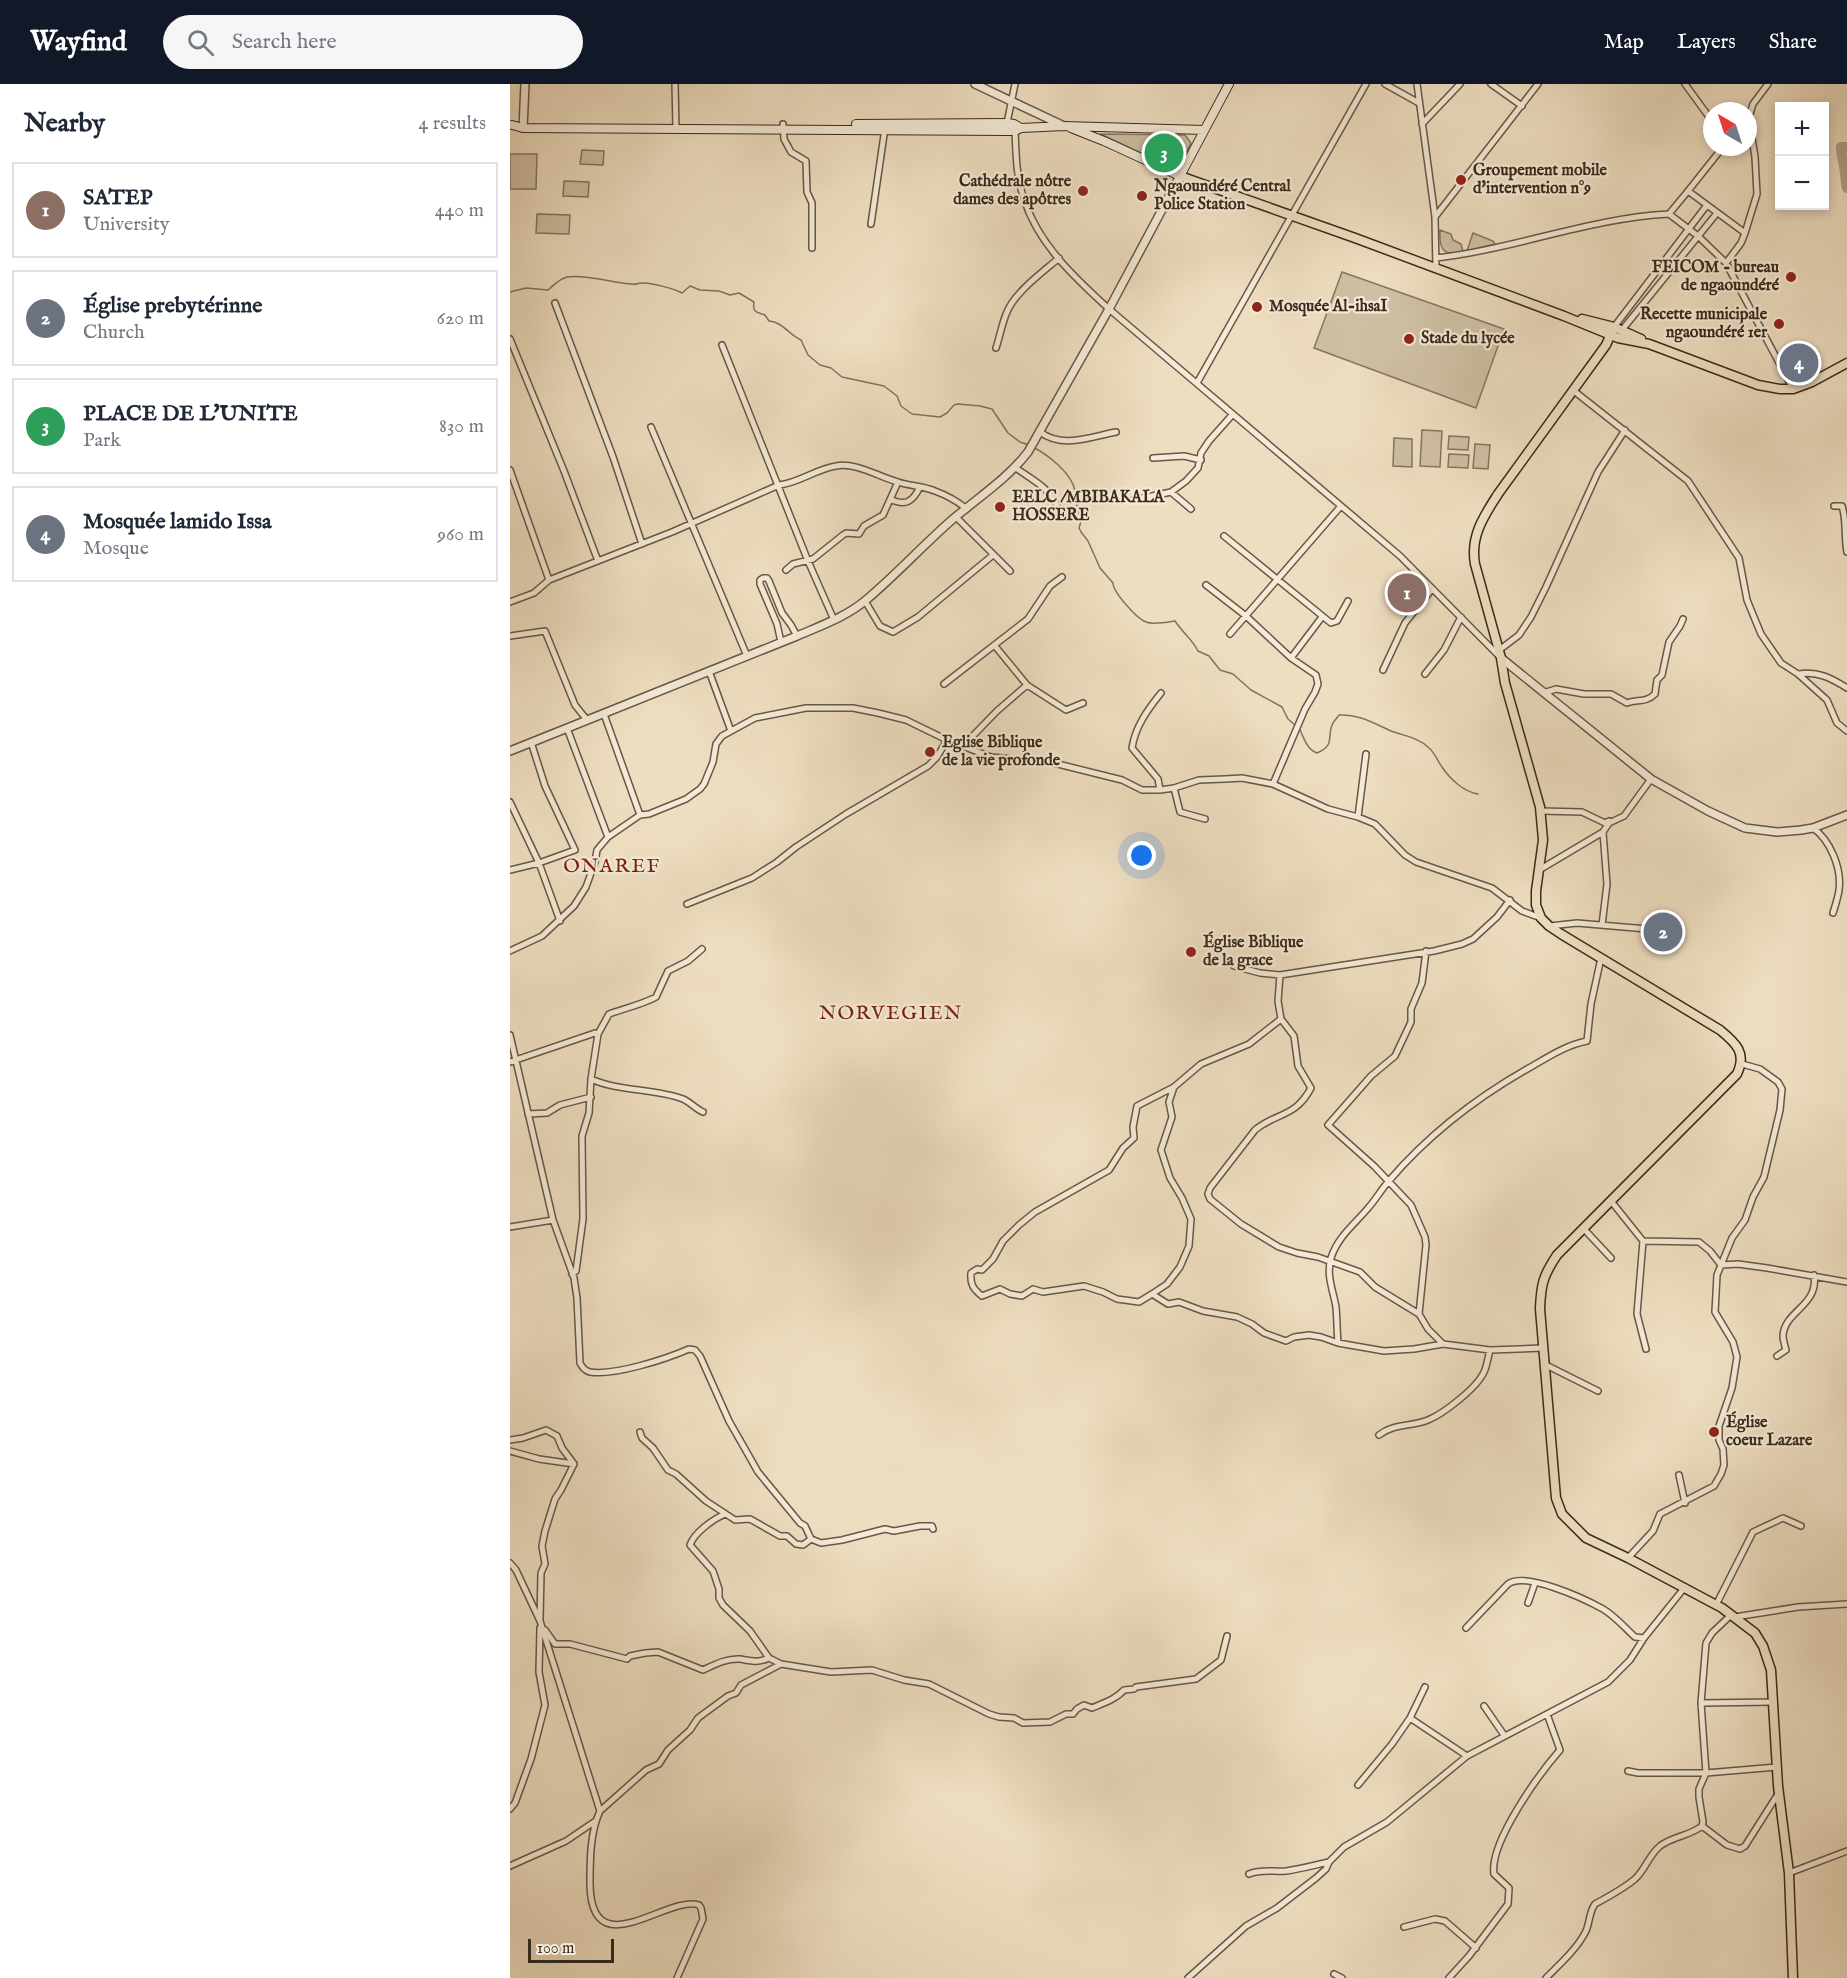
<!DOCTYPE html>
<html lang="en">
<head>
<meta charset="utf-8">
<style>
  body { margin:0; font-family:"IM FELL English",serif; background:#f6f6f7; color:#1f2937 }
  .controls { position:absolute; right:18px; top:18px; display:grid; overflow:hidden; border-radius:0px; box-shadow:0 3px 9px #0003 }
  .controls button { width:54px; height:54px; display:grid; place-items:center; padding:0; border:0; border-bottom:2px solid #e0e1e3; background:#fff; color:#1f2937; font:30px sans-serif }
  .compass { position:absolute; left:1193px; top:18px; width:54px; height:54px; border-radius:50%; background:#fff; box-shadow:0 3px 9px #0003; rotate:321deg }
  .scale { position:absolute; left:18px; bottom:15px; width:86px; box-sizing:border-box; padding-left:6px; border:3px solid #382b1b; border-top:0; font-size:16px; line-height:21px; white-space:nowrap; color:#382b1b; -webkit-text-stroke:4px #f4ead7; paint-order:stroke }
  .you { position:absolute; left:632px; top:772px; width:21px; height:21px; margin:-15px; border:4px solid #fff; border-radius:50%; background:#1a73e8; box-shadow:0 0 0 9px #1a73e833 }
  .badge { display:grid; place-items:center; width:39px; height:39px; border-radius:50%; background:#111827; color:#fff; font-size:20px; font-weight:700 }
  .pin { position:absolute; translate:-50% -50%; border:3px solid #fff; box-shadow:0 2px 6px #0006 }
  .list { margin:0; padding:0; list-style:none }
  h2 { display:flex; justify-content:space-between; align-items:center; height:78px; margin:0; padding:0 24px; font-size:26px }
  h2 small { font-size:20px; font-weight:400; color:#747a83 }
  .list li { display:grid; grid-template-columns:39px 1fr auto; gap:18px; align-items:center; box-sizing:border-box; height:96px; margin:0 12px 12px; padding:0 12px; border:2px solid #e0e1e3; border-radius:0px }
  .list b { display:block; font-size:22px; white-space:nowrap }
  .list p { margin:0; font-size:20px; white-space:nowrap; color:#747a83 }
  .list em { font-size:20px; font-style:normal; color:#747a83 }
  .icon { flex:none; width:33px; height:33px; fill:none; stroke:currentColor; stroke-width:2; stroke-linecap:round; stroke-linejoin:round }
  .map { position:relative; flex:none; width:1337px; height:1894px; overflow:hidden }
  header { display:flex; align-items:center; gap:36px; box-sizing:border-box; height:84px; padding:0 30px; background:#111827; color:#fff }
  header strong { font-size:28px }
  nav { display:flex; gap:33px; margin-inline-start:auto; font-size:21px }
  .search { width:420px; height:54px; background:#f6f6f7; display:flex; align-items:center; gap:15px; box-sizing:border-box; padding:0 21px; border-radius:33px; color:#747a83; font-size:22px }
  main { display:flex }
  aside { flex:1; background:#fff }
  .map>svg:first-child { display:block }
</style>
</head>
<body>
<header>
<strong>Wayfind</strong>
<div class="search"><svg class="icon" aria-label="search" viewBox="0 0 24 24"><circle cx="10" cy="10" r="6"/><path d="M15 15l6 6"/></svg>Search here</div>
<nav><a>Map</a><a>Layers</a><a>Share</a></nav>
</header>
<main>
<aside>
<h2>Nearby<small>4 results</small></h2>
<ul class="list">
<li><span class="badge" style="background:#8d6e63">1</span><div><b>SATEP</b><p>University</p></div><em>440 m</em></li>
<li><span class="badge" style="background:#6b7280">2</span><div><b>Église prebytérinne</b><p>Church</p></div><em>620 m</em></li>
<li><span class="badge" style="background:#2e9e5b">3</span><div><b>PLACE DE L'UNITE</b><p>Park</p></div><em>830 m</em></li>
<li><span class="badge" style="background:#6b7280">4</span><div><b>Mosquée lamido Issa</b><p>Mosque</p></div><em>960 m</em></li>
</ul>
</aside>
<div class="map">
<svg width="1337" height="1894" viewBox="0 0 1337 1894">
  <rect width="100%" height="100%" fill="#eedec1"/>
  <filter id="stains"><feTurbulence type="fractalNoise" baseFrequency=".00333" numOctaves="4"/><feColorMatrix values="0 0 0 0 .2 0 0 0 0 .09 0 0 0 0 .02 0 0 0 .5 -.17"/></filter>
  <radialGradient id="worn" r=".72"><stop offset=".6" stop-color="#630" stop-opacity="0"/><stop offset="1" stop-color="#630" stop-opacity=".3"/></radialGradient>
  <path fill="#cfc0a5" stroke="#847660" stroke-width="1.5" d="M 590,50 L 675,51 L 681,59 L 671,79 L 657,81 Z
    M 72,66 L 94,67 L 93,81 L 70,80 Z
    M 0,70 L 27,70 L 26,105 L 0,105 Z
    M 54,97 L 79,98 L 78,113 L 53,112 Z
    M 27,130 L 60,131 L 59,150 L 26,149 Z
    M 930,146 L 941,150 L 943,156 L 951,160 L 953,168 C 933,172 929,166 930,146 Z
    M 963,149 L 983,157 L 985,160 L 957,167 Z
    M 832,188 L 994,245 L 966,324 L 804,264 Z
    M 912,346 L 932,347 L 930,383 L 910,382 Z
    M 939,352 L 959,353 L 958,366 L 938,365 Z
    M 884,354 L 902,355 L 902,383 L 883,382 Z
    M 965,360 L 980,361 L 978,385 L 963,384 Z
    M 939,370 L 959,371 L 958,384 L 938,383 Z"/>
  <g fill="none" stroke-linecap="round" stroke-linejoin="round">
    <path stroke="#80725d" stroke-width="1.5" d="M 0,208 L 16,204 L 38,206 C 44,201 49,195 57,193 C 76,190 103,199 122,200 C 128,201 126,199 132,199 C 139,198 165,205 172,209 L 180,202 L 190,206 L 209,207 L 220,211 L 229,209 L 244,218 C 242,229 247,228 255,231 L 259,237 C 273,238 279,251 291,256 L 298,271 L 310,281 L 321,284 L 332,293 L 374,302 L 387,312 L 391,322 L 402,330 L 430,333 L 437,329 L 444,321 L 448,320 L 470,322 L 482,325 L 498,349 L 510,358 L 519,361
      M 523,363 C 538,371 562,389 565,407 C 567,417 565,426 572,434 L 569,444 L 571,448 L 578,457 L 590,484 L 603,499 C 603,508 627,535 636,538 C 643,541 657,538 665,537 C 672,548 683,556 688,567 L 699,572 L 710,586 L 723,590 L 741,606 L 772,623 L 778,635 L 785,641
      M 789,644 C 794,653 796,665 807,669 C 826,661 816,653 823,639 C 825,636 827,634 829,631 C 849,630 863,639 881,647 C 894,652 908,653 919,664 C 925,669 927,676 932,683 C 940,695 954,708 968,710"/>
    <path stroke="#b0a189" stroke-width="10" d="M 1337,63 L 1331,63 C 1331,73 1334,79 1335,89 C 1336,94 1335,98 1337,104"/>
    <defs>
      <path id="minor" d="M 165,0 L 166,44
        M 875,0 L 909,19
        M 907,0 L 925,133 L 926,185
        M 981,0 L 1012,22
        M 1175,0 L 1202,37
        M 1238,36 L 1243,20 L 1258,0
        M 497,39 L 505,0
        M 273,40 L 274,55 L 281,68 L 296,77 L 297,108 L 302,119 L 302,164
        M 912,40 L 950,0
        M 505,46 C 506,69 506,93 514,115 C 528,160 565,194 599,225 L 890,472 L 990,573
        M 1178,107 L 1213,63
        M 1159,130 L 1178,107 L 1235,149 L 1231,159 L 1216,179
        M 925,133 L 1028,0
        M 361,140 L 375,44
        M 1235,149 L 1247,110 L 1245,73 L 1239,35
        M 926,174 C 1005,165 1080,134 1159,130 L 1188,152 L 1216,179 L 1283,305
        M 45,219 L 103,373 L 132,460
        M 1104,243 L 1197,121
        M 1112,246 L 1207,129
        M 0,255 L 54,387 L 88,477
        M 212,261 L 298,477 L 324,536
        M 486,264 C 490,252 492,239 497,228 C 505,208 533,188 549,174
        M 687,299 L 856,0
        M 1064,307 L 1178,397 L 1229,474 L 1237,516 L 1251,550 L 1271,579 L 1288,590 L 1317,616 L 1327,639 L 1337,647
        M 141,343 L 237,572
        M 530,348 C 553,365 580,353 606,348
        M 643,374 L 674,372 L 691,376
        M 506,384 C 525,398 538,402 549,425
        M 0,386 L 39,496
        M 661,408 L 681,425
        M 380,415 C 396,423 403,417 410,403
        M 623,416 L 661,408 L 676,397 L 688,384 L 691,369 L 699,357 L 723,330
        M 1324,422 L 1332,422 C 1337,438 1334,453 1337,468
        M 446,433 L 500,487
        M 714,452 L 821,539 L 827,537 L 838,517
        M 276,486 L 283,480 L 303,475 L 333,451 L 336,449 L 349,450 L 354,442 L 373,431 L 388,398
        M 696,501 L 736,532 L 781,574 L 806,591 L 808,600 L 805,608 L 795,625 L 763,700
        M 355,517 L 370,542 L 383,548 L 408,533 L 483,471
        M 0,518 L 24,509 L 39,496 L 162,448 L 269,401 C 289,399 306,385 326,382 C 346,378 369,393 388,398 C 400,402 413,402 425,407 C 436,411 447,417 457,425
        M 720,550 L 831,422
        M 0,552 L 35,547 L 65,621 L 77,636
        M 271,558 L 267,540 L 250,500 L 250,496 L 253,494 L 257,494 L 259,497 L 272,529 L 281,541 L 287,552
        M 988,567 L 1009,551 L 1021,533 L 1036,503 L 1088,388 L 1115,346
        M 781,574 L 812,533
        M 873,586 L 895,539 L 922,505
        M 199,587 L 221,647
        M 915,590 L 934,566 L 951,533
        M 1289,590 C 1308,587 1321,594 1337,604
        M 434,600 L 518,535 L 540,502 L 552,493
        M 517,601 L 556,626 L 573,619
        M 1033,609 L 1046,605 L 1074,610 L 1101,610 L 1117,619 C 1127,615 1136,619 1145,610 L 1147,596 L 1152,591 L 1159,558 L 1170,542 L 1173,535
        M 94,630 L 130,731
        M 57,644 L 98,753
        M 453,662 L 487,627 L 517,601 L 485,562
        M 664,704 L 670,728 L 695,735
        M 650,706 L 648,695 L 622,664 C 625,643 638,625 651,609
        M 0,718 L 29,779 L 50,837
        M 1031,727 L 1072,728 L 1095,739 L 1099,737
        M 848,733 L 856,670
        M 1303,744 C 1320,756 1332,784 1329,806 C 1328,814 1325,822 1323,829
        M 0,786 L 29,779 L 65,766 L 35,702 L 21,658
        M 1029,786 L 1093,748
        M 177,820 L 242,794 L 267,778 L 286,763 L 336,730 L 418,682 L 427,673 L 437,656
        M 1092,841 L 1097,800 L 1093,748 L 1099,739 L 1114,732 L 1141,695
        M 1040,842 L 1067,839 L 1137,845
        M 0,867 L 32,852 L 64,822 L 76,803 L 85,778 L 87,766 L 98,753 L 130,731 L 139,730 L 176,715 L 190,705 L 194,700 L 203,678 L 206,660 L 212,652 L 245,634 L 296,624 L 343,624 L 368,629 L 396,636 L 437,656 L 481,673 L 544,679 L 612,696 L 632,706 L 650,706 L 664,704 L 689,696 L 715,695 L 732,694 L 763,700 L 818,725 L 848,733 L 865,740 L 895,771 L 906,778 L 982,804 L 1012,827 L 1031,834
        M 724,882 L 750,889 L 770,891 L 924,867 L 952,860 L 963,855 L 987,833 L 1000,816
        M 770,891 L 768,917 L 771,935 L 739,960 L 691,980 L 664,1003 L 627,1022 L 623,1043 L 624,1054 L 613,1064 L 599,1086 L 525,1128 L 509,1141 L 493,1157 L 483,1175 L 472,1186 L 467,1185 L 461,1189 C 460,1200 463,1205 472,1212 L 490,1205 L 500,1210 L 512,1212 L 523,1205 L 533,1208 L 574,1202 L 593,1208 L 607,1215 L 629,1218 L 642,1210 L 658,1220 L 669,1218 L 693,1227 L 727,1233 L 742,1240 L 754,1249 L 776,1257 L 784,1253 L 799,1251 L 811,1253 L 828,1259 L 874,1267 L 904,1265 L 933,1260 L 980,1266 L 1033,1264
        M 771,935 L 784,952 L 788,982 L 801,1004 C 785,1034 767,1028 745,1046 L 700,1104 L 698,1110 L 700,1115 L 731,1140 L 769,1163 L 787,1169 L 808,1173 L 850,1188 L 865,1203 L 909,1230 L 918,1245 L 933,1260
        M 88,950 L 99,930 C 115,924 131,921 146,913 L 158,887 L 178,877 L 192,865
        M 0,951 L 43,1136 L 64,1194 L 67,1214 L 70,1279 C 72,1283 75,1287 80,1288 C 104,1292 156,1275 179,1265 L 185,1266 L 190,1272 L 219,1337 L 235,1365 L 248,1388 L 290,1439 L 295,1442 L 301,1455
        M 0,978 L 85,949 L 88,950 L 81,995 L 79,1029 L 72,1052 L 73,1135 L 66,1187 L 62,1190
        M 81,995 C 110,1008 144,1004 173,1015 C 180,1018 186,1025 193,1028
        M 18,1030 L 37,1029 L 50,1021 L 81,1013
        M 1101,1117 L 1133,1157 L 1189,1158 L 1200,1167 L 1211,1181 L 1228,1180 L 1257,1184 L 1337,1198
        M 0,1143 L 43,1136
        M 1073,1144 L 1101,1174
        M 1133,1157 L 1127,1230 L 1136,1265
        M 642,1210 L 657,1200 L 670,1183 L 679,1162 L 681,1135 L 672,1114 L 660,1094 L 651,1066 L 662,1033 L 659,1018 L 664,1003
        M 909,1230 L 916,1161 L 915,1153 L 901,1121 L 864,1082 L 818,1041 L 861,992 L 885,972 L 901,938 L 901,925 L 912,899 L 916,867
        M 828,1259 C 827,1247 827,1235 826,1223 C 823,1206 816,1191 821,1174 C 828,1152 845,1140 859,1123 C 866,1115 871,1106 878,1098 C 918,1051 966,1014 1019,984 C 1038,973 1056,961 1077,957 L 1081,920 L 1091,874
        M 1267,1272 L 1276,1266 C 1275,1262 1273,1256 1273,1252 C 1274,1227 1309,1222 1304,1191
        M 1036,1281 L 1088,1307
        M 130,1348 L 132,1354 L 143,1364 L 158,1386 L 166,1390 L 196,1417 L 225,1436 L 240,1435 L 270,1452 L 277,1452 L 286,1460 L 293,1461 L 301,1455 L 311,1459 L 332,1456 L 375,1445 L 384,1447 L 410,1442 L 422,1442 L 423,1445
        M 869,1351 C 884,1339 901,1343 918,1336 C 933,1330 967,1304 974,1288 C 977,1282 978,1273 980,1266
        M 0,1356 L 13,1354 L 36,1346 L 47,1352 L 52,1364 L 64,1380 L 51,1406 L 45,1415 L 35,1447 L 32,1462 L 35,1480 L 31,1489 L 30,1535
        M 0,1367 L 29,1375 L 64,1380
        M 1169,1391 L 1175,1419
        M 216,1430 C 204,1434 184,1449 180,1461 L 203,1487 L 209,1505 L 209,1514 L 213,1521 L 240,1547 L 259,1574
        M 1118,1474 L 1143,1447 L 1150,1430 L 1204,1402 L 1211,1390 L 1214,1381 L 1213,1365 L 1209,1356 L 1209,1342 L 1222,1304 L 1227,1273 L 1223,1258 L 1205,1228 L 1207,1191 L 1222,1154 L 1235,1136 L 1243,1113 L 1254,1093 L 1270,1026 L 1272,1005 L 1268,998 L 1250,985 L 1232,980
        M 0,1479 L 6,1486 L 30,1537 L 90,1727 C 80,1748 80,1777 80,1800 C 81,1884 158,1810 189,1821 L 191,1824 L 193,1835 L 167,1894
        M 1018,1519 L 1025,1499
        M 1206,1521 L 1243,1448 L 1273,1434 L 1291,1442
        M 1225,1533 L 1288,1523 L 1337,1520
        M 956,1544 L 998,1500 C 1015,1487 1075,1515 1093,1525 C 1105,1532 1115,1544 1125,1553 L 1134,1554
        M 35,1546 L 45,1560 L 60,1560 L 117,1575 L 120,1572 L 135,1569 L 148,1568 L 193,1586 C 204,1581 217,1574 230,1575 C 242,1577 248,1579 259,1574 L 271,1580
        M 1191,1619 L 1264,1618
        M 974,1622 L 994,1651
        M 900,1634 L 957,1672
        M 1118,1687 L 1128,1689 L 1196,1689 L 1267,1683
        M 848,1701 L 882,1660 L 900,1634 L 915,1603
        M 0,1725 L 5,1719 L 21,1675 L 35,1621 L 29,1588 L 30,1544
        M 90,1727 L 136,1686 L 149,1680 L 158,1666 L 180,1646 L 188,1634 L 218,1612 L 226,1609 L 231,1601 L 271,1580 L 321,1588 L 362,1586 L 394,1596 L 419,1600 L 479,1630 L 489,1633 L 504,1634 L 513,1639 L 540,1638 L 556,1630 L 563,1630 L 567,1625 L 574,1621 L 582,1624 C 594,1619 606,1615 614,1606 L 624,1605 L 626,1603 L 686,1595 L 711,1576 L 717,1552
        M 1192,1742 L 1217,1761 L 1230,1765 L 1235,1762 L 1268,1710
        M 0,1782 L 56,1757 L 84,1738
        M 1279,1789 L 1337,1767
        M 739,1790 C 751,1785 763,1788 776,1787 C 791,1785 805,1781 819,1778
        M 894,1843 L 925,1835 L 935,1837 L 966,1864
        M 824,1890 L 832,1894
        M 678,1894 L 736,1842 L 767,1824 L 806,1794 L 816,1785 L 819,1778 L 834,1763 L 877,1738 L 957,1672 L 1098,1598 L 1120,1576 L 1134,1554 L 1175,1503
        M 939,1894 L 959,1872 L 998,1820 L 999,1804 L 984,1790 C 979,1759 1029,1690 1050,1666 L 1037,1630
        M 1036,1894 C 1050,1880 1067,1865 1076,1847 C 1080,1838 1079,1828 1085,1820 C 1098,1813 1113,1805 1125,1795 C 1135,1786 1139,1771 1150,1762 C 1163,1752 1180,1752 1192,1742 L 1193,1738 L 1189,1713 L 1189,1705 L 1196,1689 L 1191,1619 L 1196,1559 L 1202,1549 L 1222,1530"/>
      <path id="tertiary" d="M 465,0 L 554,42
        M 13,44 L 15,0
        M 991,574 L 1141,695 L 1198,727 L 1235,744 L 1267,748 L 1291,746 L 1303,744 L 1337,731
        M 0,667 L 287,552 C 310,542 336,533 356,516 C 386,491 413,461 443,435 C 469,413 497,395 518,368 L 599,225 L 670,92"/>
      <path id="secondary" d="M 346,40 L 497,39 L 504,40 L 511,44
        M 2,41 L 13,44 L 498,47 L 505,47 L 511,44 L 554,42 L 694,46
        M 561,44 L 594,57 L 670,92 L 719,0"/>
      <path id="primary" d="M 670,92 L 845,154 L 1054,232 L 1108,254 L 1139,260 L 1248,301 L 1270,305 L 1283,305 L 1302,298 L 1337,279
        M 1072,235 L 1104,243 L 1131,255
        M 1104,243 L 1096,261 L 988,410 C 974,432 960,452 965,480 L 991,574 L 995,599 L 1030,723 L 1033,756 L 1026,807 L 1026,821 L 1031,834 L 1039,842 L 1051,850 L 1210,946 C 1226,959 1237,969 1227,990 L 1047,1171 C 1033,1192 1031,1200 1030,1225 L 1046,1414 L 1052,1430 L 1076,1454 L 1118,1474 L 1212,1524 L 1245,1549 L 1253,1562 L 1261,1586 L 1268,1702 L 1279,1789 L 1283,1894"/>
    </defs>
    <use href="#minor" stroke="#665844" stroke-width="8"/>
    <use href="#tertiary" stroke="#665844" stroke-width="10"/>
    <use href="#secondary" stroke="#382b1b" stroke-width="10"/>
    <use href="#primary" stroke="#382b1b" stroke-width="11"/>
    <use href="#minor" stroke="#f4ead7" stroke-width="5"/>
    <use href="#tertiary" stroke="#f4ead7" stroke-width="7"/>
    <use href="#secondary" stroke="#f4ead7" stroke-width="8"/>
    <use href="#primary" stroke="#eedec1" stroke-width="8"/>
  </g>
  <g fill="#8f2418" stroke="#f4ead7" stroke-width="2">
    <circle cx="951" cy="96" r="6"/>
    <circle cx="573" cy="107" r="6"/>
    <circle cx="632" cy="112" r="6"/>
    <circle cx="1281" cy="193" r="6"/>
    <circle cx="747" cy="223" r="6"/>
    <circle cx="1269" cy="240" r="6"/>
    <circle cx="899" cy="255" r="6"/>
    <circle cx="490" cy="423" r="6"/>
    <circle cx="420" cy="668" r="6"/>
    <circle cx="681" cy="868" r="6"/>
    <circle cx="1204" cy="1348" r="6"/>
  </g>
  <g text-anchor="middle" dominant-baseline="central" stroke-width="4.5" stroke-linejoin="round" paint-order="stroke">
    <g font-size="16" font-weight="bold" fill="#382b1b" stroke="#f4ead7" text-anchor="start">
      <text x="963" y="87">Groupement mobile<tspan x="963" dy="18">d'intervention n°9</tspan></text>
      <text x="561" y="98" text-anchor="end">Cathédrale nôtre<tspan x="561" dy="18">dames des apôtres</tspan></text>
      <text x="644" y="103">Ngaoundéré Central<tspan x="644" dy="18">Police Station</tspan></text>
      <text x="1269" y="184" text-anchor="end">FEICOM - bureau<tspan x="1269" dy="18">de ngaoundéré</tspan></text>
      <text x="759" y="223">Mosquée Al-ihsaI</text>
      <text x="1257" y="231" text-anchor="end">Recette municipale<tspan x="1257" dy="18">ngaoundéré 1er</tspan></text>
      <text x="911" y="255">Stade du lycée</text>
      <text x="502" y="414">EELC /MBIBAKALA<tspan x="502" dy="18">HOSSERE</tspan></text>
      <text x="432" y="659">Eglise Biblique<tspan x="432" dy="18">de la vie profonde</tspan></text>
      <text x="693" y="859">Église Biblique<tspan x="693" dy="18">de la grace</tspan></text>
      <text x="1216" y="1339">Église<tspan x="1216" dy="18">coeur Lazare</tspan></text>
    </g>
    <g font-size="20" letter-spacing="1.5" fill="#7a1f14" stroke="#f4ead7">
      <text x="102" y="782">ONAREF</text>
      <text x="381" y="929">NORVEGIEN</text>
    </g>
  </g>
  <rect width="100%" height="100%" filter="url(#stains)"/>
  <rect width="100%" height="100%" fill="url(#worn)"/>
</svg>
<div class="controls">
<button>+</button>
<button>−</button>
</div>
<svg class="compass" viewBox="-18 -18 36 36"><path d="M0-13l5 13h-10z" fill="#e53935"/><path d="M0 13l5-13h-10z" fill="#747a83"/></svg>
<div class="scale">100 m</div>
<div class="you"></div>
<div class="pin badge" style="left:897px;top:509px;background:#8d6e63">1</div>
<div class="pin badge" style="left:1153px;top:848px;background:#6b7280">2</div>
<div class="pin badge" style="left:654px;top:69px;background:#2e9e5b">3</div>
<div class="pin badge" style="left:1289px;top:279px;background:#6b7280">4</div>
</div>
</main>
</body>
</html>
